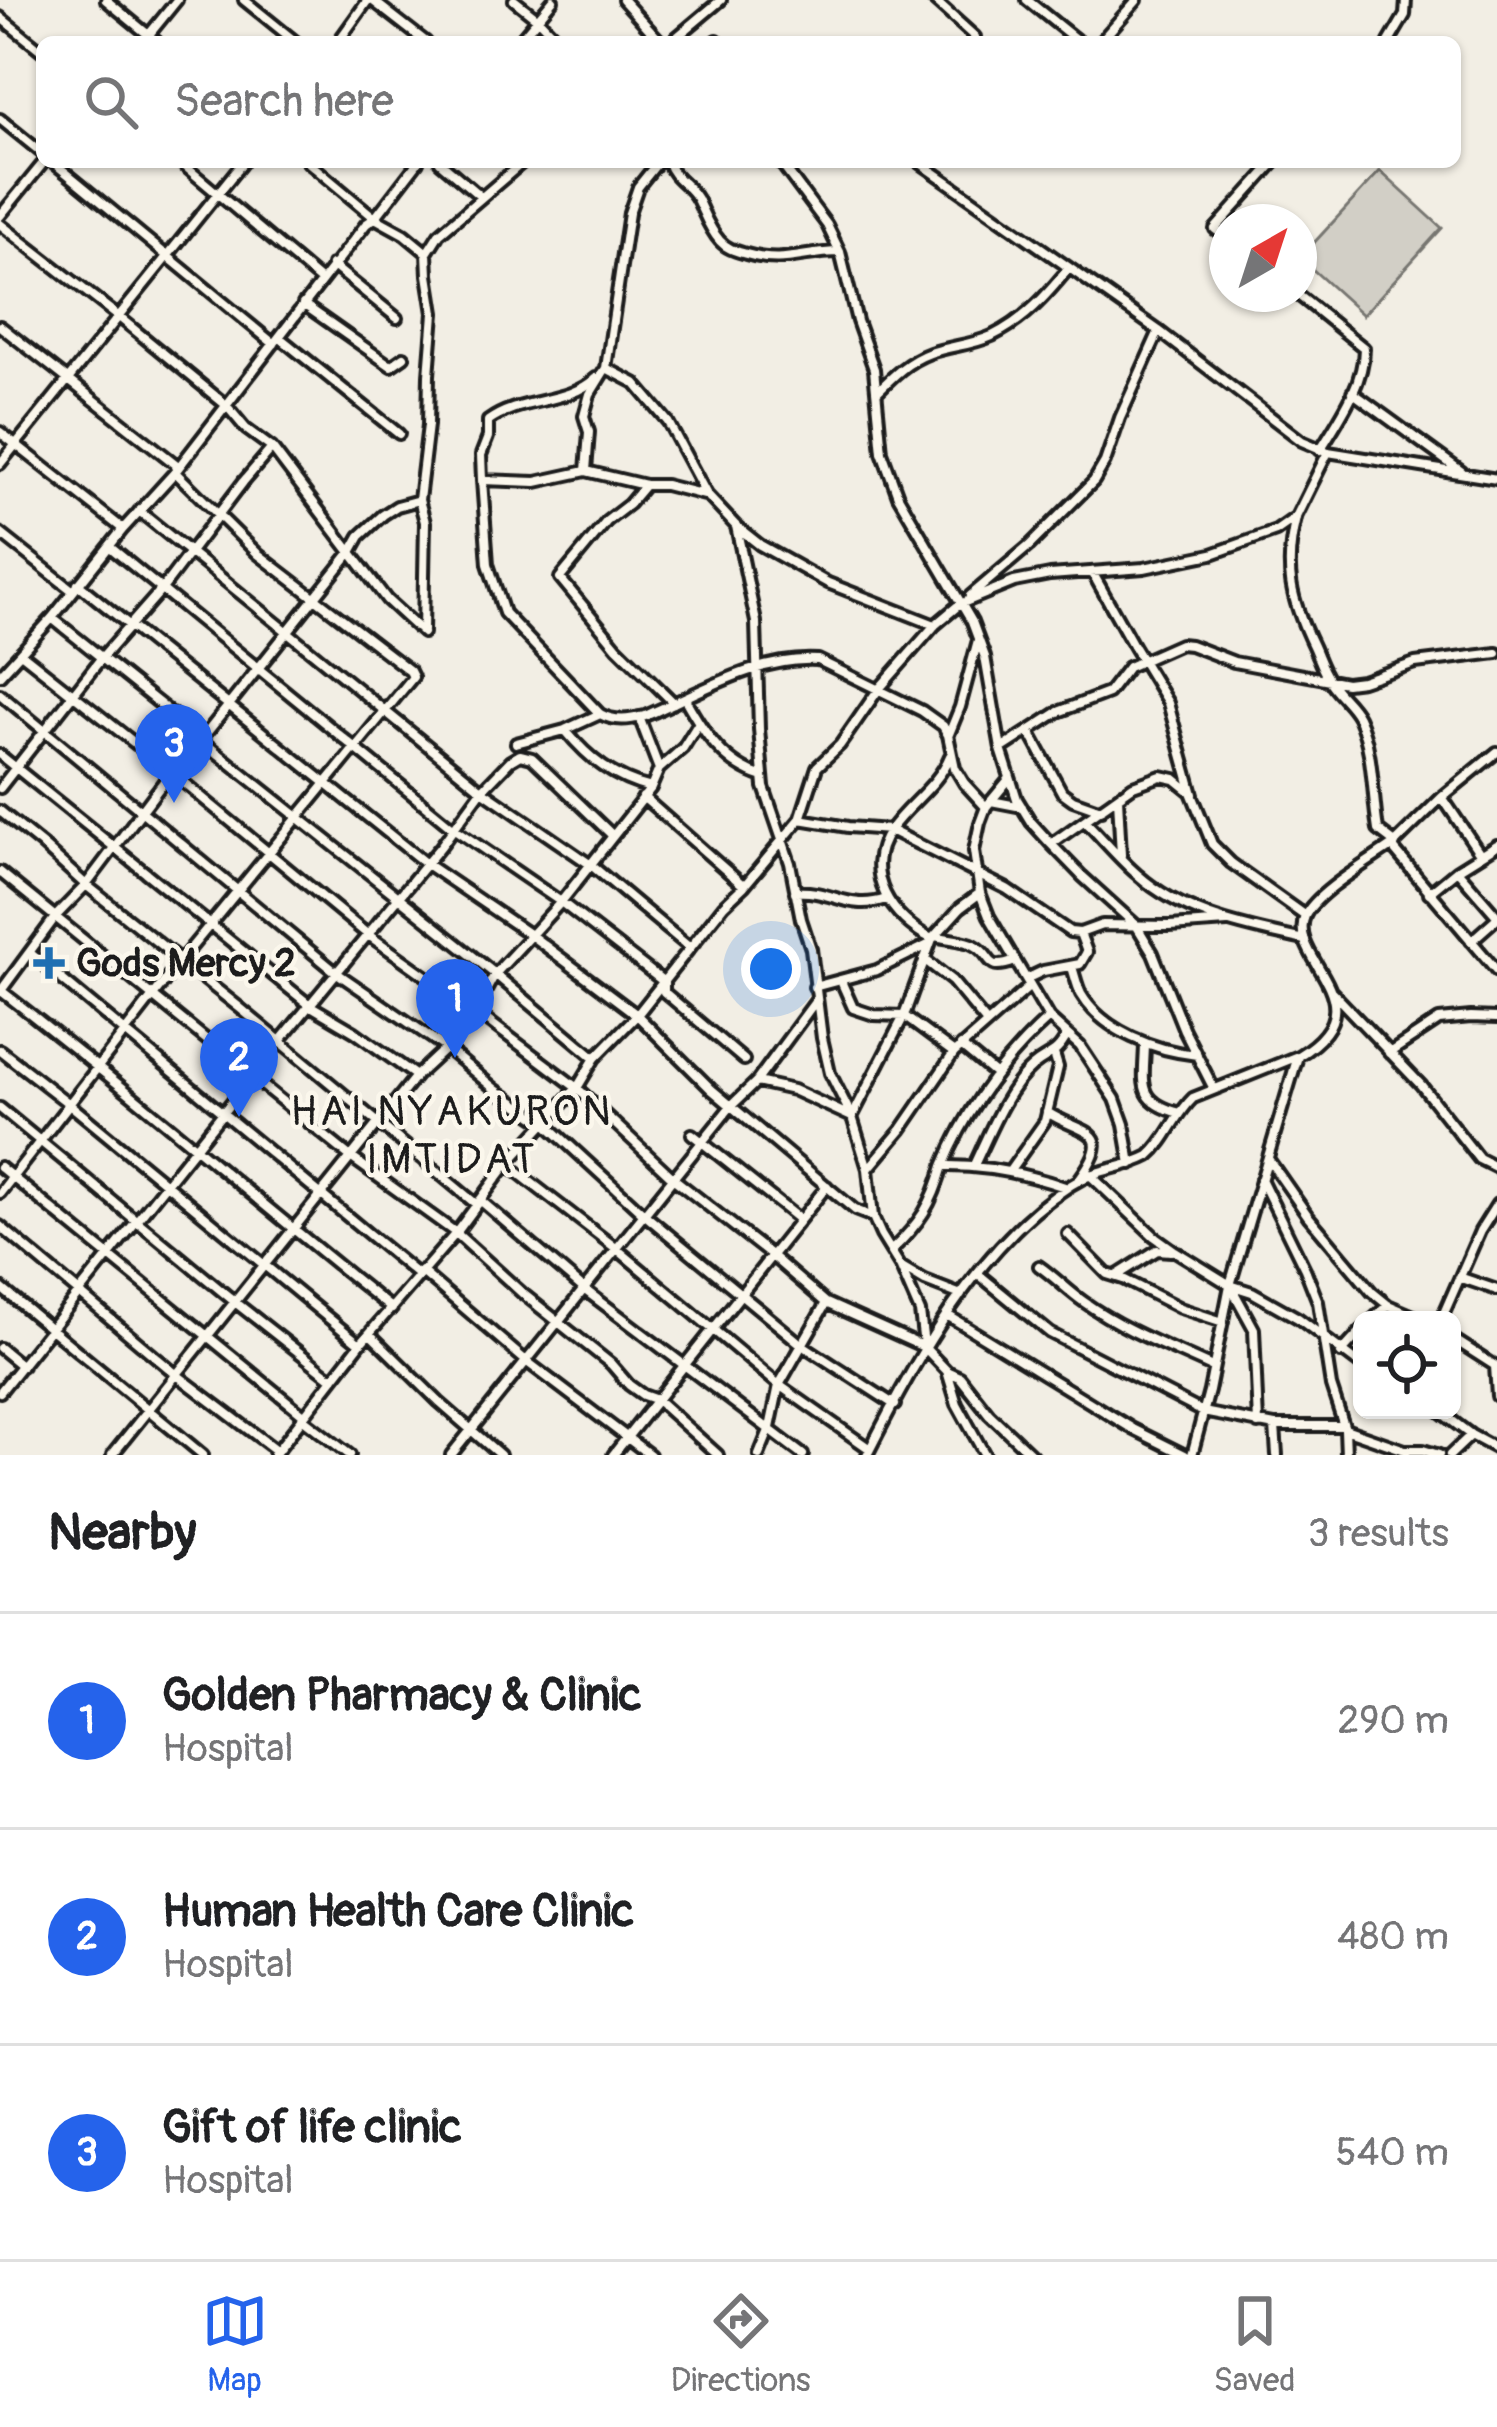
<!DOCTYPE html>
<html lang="en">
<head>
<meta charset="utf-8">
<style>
  body { margin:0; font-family:Pangolin,sans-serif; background:#f2f2f2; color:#202124 }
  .controls { position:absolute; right:36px; bottom:36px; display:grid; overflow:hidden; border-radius:18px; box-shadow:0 3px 9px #0004 }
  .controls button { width:108px; height:108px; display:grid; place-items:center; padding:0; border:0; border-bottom:3px solid #e0e0e0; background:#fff; color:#202124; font:60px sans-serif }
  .compass { position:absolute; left:1209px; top:204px; width:108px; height:108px; border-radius:50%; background:#fff; box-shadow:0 3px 9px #0004; rotate:39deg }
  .you { position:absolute; left:771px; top:969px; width:42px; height:42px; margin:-30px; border:9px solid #fff; border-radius:50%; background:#1a73e8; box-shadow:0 0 0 18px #1a73e833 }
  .badge { display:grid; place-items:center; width:78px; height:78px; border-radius:50%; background:#2563eb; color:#fff; font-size:39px; font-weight:700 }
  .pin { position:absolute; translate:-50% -99px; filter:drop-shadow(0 3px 6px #0008) }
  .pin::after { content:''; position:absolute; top:63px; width:42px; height:36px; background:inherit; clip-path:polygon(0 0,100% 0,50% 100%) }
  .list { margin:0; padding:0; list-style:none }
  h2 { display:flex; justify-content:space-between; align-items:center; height:156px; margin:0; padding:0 48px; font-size:51px }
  h2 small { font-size:39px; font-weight:400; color:#757577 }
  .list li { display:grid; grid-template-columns:78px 1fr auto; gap:36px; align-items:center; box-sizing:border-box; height:216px; padding:0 48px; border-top:3px solid #e0e0e0 }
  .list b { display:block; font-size:45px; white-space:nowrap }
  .list p { margin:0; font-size:39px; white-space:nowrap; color:#757577 }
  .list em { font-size:39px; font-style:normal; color:#757577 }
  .icon { flex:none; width:66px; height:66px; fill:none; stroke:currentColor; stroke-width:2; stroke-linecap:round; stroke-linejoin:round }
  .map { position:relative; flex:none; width:1497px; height:1455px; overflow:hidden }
  .search { position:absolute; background:#fff; box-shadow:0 3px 9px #0004; left:36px; right:36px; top:36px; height:132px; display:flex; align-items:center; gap:30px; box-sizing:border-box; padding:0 42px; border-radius:18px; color:#757577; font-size:45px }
  .sheet { height:804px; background:#fff }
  nav { display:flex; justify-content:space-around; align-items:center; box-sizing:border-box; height:168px; border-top:3px solid #e0e0e0; background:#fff; font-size:33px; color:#757577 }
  nav a { display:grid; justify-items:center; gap:6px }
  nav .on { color:#2563eb }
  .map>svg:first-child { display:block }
</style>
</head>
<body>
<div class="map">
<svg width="1497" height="1455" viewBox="0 0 1497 1455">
  <rect width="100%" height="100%" fill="#f2eee4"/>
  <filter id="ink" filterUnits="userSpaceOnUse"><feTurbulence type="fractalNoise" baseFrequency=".00833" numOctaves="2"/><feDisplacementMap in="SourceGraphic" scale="24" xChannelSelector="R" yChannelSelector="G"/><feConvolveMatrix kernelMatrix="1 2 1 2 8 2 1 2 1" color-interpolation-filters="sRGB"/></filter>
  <g filter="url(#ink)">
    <path fill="#d2cfc6" stroke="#777671" stroke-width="3" d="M 1380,171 L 1442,228 L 1363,315 L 1300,258 Z"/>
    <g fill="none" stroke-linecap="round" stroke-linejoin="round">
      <defs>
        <path id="minor" d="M 106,0 L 157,42
          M 244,0 L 296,42
          M 372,0 L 426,42
          M 514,0 L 538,19 L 560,42
          M 623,0 L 661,42
          M 934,0 L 975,37 L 975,42
          M 1027,0 L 1079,42
          M 0,17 L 42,51
          M 143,42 L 177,0
          M 338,42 L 368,0
          M 518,42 L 553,0
          M 671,42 L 721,0
          M 716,42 L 717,40
          M 1100,42 L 1137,0
          M 1389,42 L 1405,15 L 1406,0
          M 0,119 L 42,153
          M 53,162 L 274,344
          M 180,162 L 320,280
          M 308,162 L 375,218 L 404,234 L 427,253
          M 440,162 L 481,197
          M 658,162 L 638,187 L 629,213 L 606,368 L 635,383 L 668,422 L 707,495 L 736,526 L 760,545 L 828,583 L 935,625
          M 668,162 C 673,179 689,184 697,199 C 704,213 709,229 720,241 C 727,249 736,251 746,254 C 784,265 803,252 840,252
          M 780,162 L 827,225 L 840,252 L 857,321 L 874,369 L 882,452 L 898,496 L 972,622 L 985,657 L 1001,749 L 1017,799 L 1031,822 L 1051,844 L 1082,876 L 1136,925 L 1153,953 L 1184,1030 L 1214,1089
          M 919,162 L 1159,331 L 1302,441 L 1328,452 L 1497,479
          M 0,216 L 44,162
          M 0,224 L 119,317 L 226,405 L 246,429 L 272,448 L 387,600 L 423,633
          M 1227,238 L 1215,229 L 1275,162
          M 332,265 L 397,318
          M 1297,294 L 1364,348 C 1364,384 1339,419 1320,450
          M 303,304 L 391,366 L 404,357
          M 0,326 L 178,466
          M 279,337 L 399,434
          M 606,368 L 590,394 L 584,416 L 589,432 L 586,471 L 536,482 L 482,480 L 488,564 L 504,613 L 600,714 C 615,722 629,720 645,716 C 699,693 758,656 818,660 L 922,711 L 943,726 L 948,735 L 955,768 L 964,783 L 986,807
          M 877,392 C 893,376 908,361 930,353 C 950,346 972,345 992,336 C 1025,320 1046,296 1069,268
          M 1352,392 L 1462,472
          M 0,432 L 123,529
          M 0,464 L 243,162
          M 586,471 L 645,485 L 665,485 L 705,495
          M 482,480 L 481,455 L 488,437 L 488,421 C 521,397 567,405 596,378
          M 645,485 L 629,504 L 607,521 L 560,578 L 617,647 L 674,703
          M 139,511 L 482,790 L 591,865 L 690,948
          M 1296,518 C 1283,569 1291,600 1313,646 C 1318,657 1322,670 1329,680 C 1337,694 1351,703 1358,717 C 1374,751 1372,794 1378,830 L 1395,843
          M 736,526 L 756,622 L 759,729 L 764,787 L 790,863 L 801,919 L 811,949 L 822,1038 L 830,1073 L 852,1117 L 868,1169 L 873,1217 L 881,1235 L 900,1266 L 925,1281 L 961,1295
          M 0,533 L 72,590
          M 110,547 L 453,828 L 561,902 L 664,982 L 664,992 L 744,1060
          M 1092,572 L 1134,647 L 1168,703 L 1193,794
          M 78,584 L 425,863 L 532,936 L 637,1015 L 711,1089 L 855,1210 L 873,1217
          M 970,596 L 1029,546 L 1094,481 L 1105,462 L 1120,418 L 1159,331
          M 52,618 L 176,717
          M 423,631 L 425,522 L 419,500 L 428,425 L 429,375 L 434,313 L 428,275 L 427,253 L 439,234 L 523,162
          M 21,653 L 171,772 L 367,934 L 475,1011 L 577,1088 L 674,1179 L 772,1256 L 826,1303
          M 0,675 L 52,618 L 123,529 L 175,472 L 366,224 L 375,218 L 418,162
          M 0,694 L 337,973 L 446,1048 L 496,1090 L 545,1123 L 645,1215 L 801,1344 L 895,1405
          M 685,699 C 704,733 724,765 763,777
          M 565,730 C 589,759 614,779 651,788
          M 1029,731 L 1062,792 L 1073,800 L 1101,810
          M 949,734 L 960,707 L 978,640
          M 201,740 L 495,974 L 595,1058
          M 516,743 L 565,730 L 600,714
          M 1001,749 L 1058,712 L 1108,693 L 1128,667 L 1180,644 L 1190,645 L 1234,662 L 1346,683 L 1362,681 L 1415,663 L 1497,653
          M 1497,752 L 1442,797 L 1396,842 L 1393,848 L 1497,971
          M 0,755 L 311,1006 L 355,1032 L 416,1076
          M 659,769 L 683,748 L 698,724
          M 1010,778 L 986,807 L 980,823 L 974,851 L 980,893 L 989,916 L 1049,1018 L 1080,1046 L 1115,1099 L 1124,1124 L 1131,1164
          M 0,788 L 103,656 L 162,589 L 243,482 L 272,448
          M 643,797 L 744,886
          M 1442,797 L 1481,855
          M 1118,798 L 1121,855
          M 991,801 L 1022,807
          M 0,811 L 42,845 L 86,885 L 240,1008 L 476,1204
          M 800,819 L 848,827 L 890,830 L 1007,889 L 1070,932 L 1080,933 L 1102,925 L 1170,926 L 1227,922
          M 1085,821 C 1103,839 1119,859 1138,875 C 1184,916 1246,927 1304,940
          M 1051,844 L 1133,786 L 1161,776 L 1175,779 L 1191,792 L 1212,844 L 1231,863 L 1305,916
          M 1457,870 L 1497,916
          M 0,872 L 352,1158 L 456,1233 L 522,1293 L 611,1364 L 629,1385 L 643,1395 L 657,1400 L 718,1455
          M 795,892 C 832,889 848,912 886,899
          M 1429,893 L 1457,870 L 1497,845
          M 935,936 C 945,939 966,940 974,945 C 995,956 984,973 1015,961
          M 932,939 C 892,919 860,873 890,830 C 908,804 938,786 950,756
          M 1471,941 L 1497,918
          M 30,953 L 418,1275
          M 924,959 L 952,981 L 986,1022
          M 1072,967 C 1075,976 1077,986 1081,994 C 1103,1032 1157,1051 1197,1055
          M 1026,979 L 1043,971 L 1080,964 L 1087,952 L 1080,933
          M 841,981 L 853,1008 L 874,1015 L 904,1016 L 954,1053
          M 814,987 L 877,970 L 928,945
          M 0,990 C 134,1093 260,1204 392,1309
          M 0,992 L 56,916 L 86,885 L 171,772 L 201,740 L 351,552 L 360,536 L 383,515 L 397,506 L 419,500
          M 1332,992 L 1421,1085 L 1479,1159 L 1497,1168
          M 1049,1018 C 1002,1060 967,1108 943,1166 C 984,1165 1026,1174 1065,1187
          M 1145,1045 C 1144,1083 1136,1102 1180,1113
          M 961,1046 L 996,1075
          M 0,1050 L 68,1103 L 360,1344
          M 1389,1053 L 1439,1020 L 1471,1017 L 1497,1018
          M 757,1082 L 793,1090 L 852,1117 L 904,1016 L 932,939 L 960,908 L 980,893
          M 0,1108 L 235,1302 L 333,1379
          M 1047,1112 C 1082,1135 1117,1127 1080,1178
          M 692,1134 L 800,1220
          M 1269,1160 L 1308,1216 L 1372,1292 L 1388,1305 L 1423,1320
          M 507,1164 L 617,1249 L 779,1385 L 870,1449
          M 0,1167 L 304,1415
          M 973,1167 C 988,1136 1006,1089 1032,1067 C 1048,1053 1056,1057 1067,1035
          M 869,1168 L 902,1129 L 954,1053 L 1030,986
          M 1009,1172 L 1045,1121 L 1058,1067 L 1054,1054
          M 1089,1174 L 1154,1236 L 1175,1251 L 1230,1285 L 1252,1292 L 1298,1318 L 1362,1366
          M 1261,1179 L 1305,1269 L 1318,1302 L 1331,1386 L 1345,1429 L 1346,1455
          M 0,1193 L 181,960 L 413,677 L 410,671 L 258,554 L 175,472
          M 480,1200 L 585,1290 L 803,1455
          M 0,1226 L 177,1375 L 277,1451
          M 1068,1234 L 1107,1274 L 1123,1279 L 1180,1308 L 1223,1322
          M 891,1251 C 920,1223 932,1205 943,1166
          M 1039,1266 C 1055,1277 1068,1291 1084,1302 C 1123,1330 1169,1347 1212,1367
          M 901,1268 L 920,1312 L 924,1345
          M 421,1271 L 526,1361 L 650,1455
          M 977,1273 L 1050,1333 L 1203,1412 L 1275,1426 L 1344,1426
          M 1116,1276 L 1157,1250 L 1171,1251
          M 1462,1278 L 1497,1290
          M 0,1287 L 203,1455
          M 1231,1287 L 1254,1329 L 1258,1424
          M 947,1315 L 1133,1429 L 1185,1455
          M 1372,1320 L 1388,1305
          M 1441,1320 L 1480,1231 L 1497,1204
          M 370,1334 L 439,1402 L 500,1455
          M 1452,1338 L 1497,1367
          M 0,1348 L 22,1366
          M 1341,1353 L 1362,1330
          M 1495,1366 L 1497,1396
          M 947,1371 L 960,1377 L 989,1414 L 1032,1455
          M 0,1392 L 280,1041 L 441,846 L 482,790 L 510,761 L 520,755 L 532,758 L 612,835
          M 1438,1410 L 1471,1435 L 1497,1449
          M 302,1418 L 350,1455
          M 1275,1426 L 1277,1455
          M 1345,1429 L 1405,1450 L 1423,1450 L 1439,1455
          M 112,1455 L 416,1076 L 446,1048 L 475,1011 L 495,974 L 561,902 L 651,788 L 659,769 L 639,717
          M 274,1455 L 360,1344 L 456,1233 L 507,1164 L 577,1088 L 595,1058 L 637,1015 L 724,905 L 744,886 L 800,819 L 817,767 L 840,745 L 878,690 L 935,625 L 960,604 L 1014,582 L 1050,575 L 1144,568 L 1212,554 L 1276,531 L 1296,517 L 1328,452
          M 451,1455 L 731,1106 L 756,1082 L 817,999
          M 613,1455 L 827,1186
          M 759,1455 L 770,1428 L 779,1385 L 826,1303 L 924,1347 L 947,1371 L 957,1404 L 985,1455
          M 867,1455 C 915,1359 979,1244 1071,1185 C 1098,1167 1123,1170 1149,1156 C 1168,1140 1175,1115 1193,1098 L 1298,1056
          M 1192,1455 L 1209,1391 L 1230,1285 L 1298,1056 C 1385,1003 1286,959 1305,916 C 1316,892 1372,860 1394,844
          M 1450,1455 L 1471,1435"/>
      </defs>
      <use href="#minor" stroke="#1c1c1c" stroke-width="16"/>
      <use href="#minor" stroke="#fbf7ec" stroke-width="8"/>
    </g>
  </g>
  <path fill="#1f6fb2" stroke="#fbf7ec" stroke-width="4.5" d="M43 945h12v12h12v12h-12v12h-12v-12h-12v-12h12z"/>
  <g text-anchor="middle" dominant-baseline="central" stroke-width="9" stroke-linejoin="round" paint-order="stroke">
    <g font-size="39" font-weight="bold" fill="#1c1c1c" stroke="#fbf7ec" text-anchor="start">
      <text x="76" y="963">Gods Mercy 2</text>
    </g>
    <g font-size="42" letter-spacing="3" fill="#1c1c1c" stroke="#fbf7ec">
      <text x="452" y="1112">HAI NYAKURON<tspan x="452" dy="48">IMTIDAT</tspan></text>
    </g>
  </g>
</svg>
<div class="controls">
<button><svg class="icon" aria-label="locate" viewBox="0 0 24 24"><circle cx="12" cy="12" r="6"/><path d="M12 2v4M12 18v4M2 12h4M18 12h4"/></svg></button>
</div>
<svg class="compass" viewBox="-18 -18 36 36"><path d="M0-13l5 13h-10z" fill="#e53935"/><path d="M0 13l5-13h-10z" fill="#757577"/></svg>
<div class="you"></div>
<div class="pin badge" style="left:455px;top:1058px">1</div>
<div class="pin badge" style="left:239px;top:1117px">2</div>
<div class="pin badge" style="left:174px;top:803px">3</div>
<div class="search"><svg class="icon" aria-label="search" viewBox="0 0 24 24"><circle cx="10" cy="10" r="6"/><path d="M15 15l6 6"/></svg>Search here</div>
</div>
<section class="sheet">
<h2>Nearby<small>3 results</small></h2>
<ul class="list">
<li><span class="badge">1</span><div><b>Golden Pharmacy &amp; Clinic</b><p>Hospital</p></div><em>290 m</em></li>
<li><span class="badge">2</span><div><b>Human Health Care Clinic</b><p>Hospital</p></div><em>480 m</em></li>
<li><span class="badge">3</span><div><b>Gift of life clinic</b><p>Hospital</p></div><em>540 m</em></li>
</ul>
</section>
<nav>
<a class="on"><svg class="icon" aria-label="map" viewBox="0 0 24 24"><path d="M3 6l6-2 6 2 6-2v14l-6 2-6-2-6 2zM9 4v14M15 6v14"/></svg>Map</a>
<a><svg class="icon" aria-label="directions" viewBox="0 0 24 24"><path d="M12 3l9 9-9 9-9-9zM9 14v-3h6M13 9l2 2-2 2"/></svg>Directions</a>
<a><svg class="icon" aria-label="saved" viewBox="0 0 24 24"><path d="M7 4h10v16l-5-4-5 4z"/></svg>Saved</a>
</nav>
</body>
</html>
